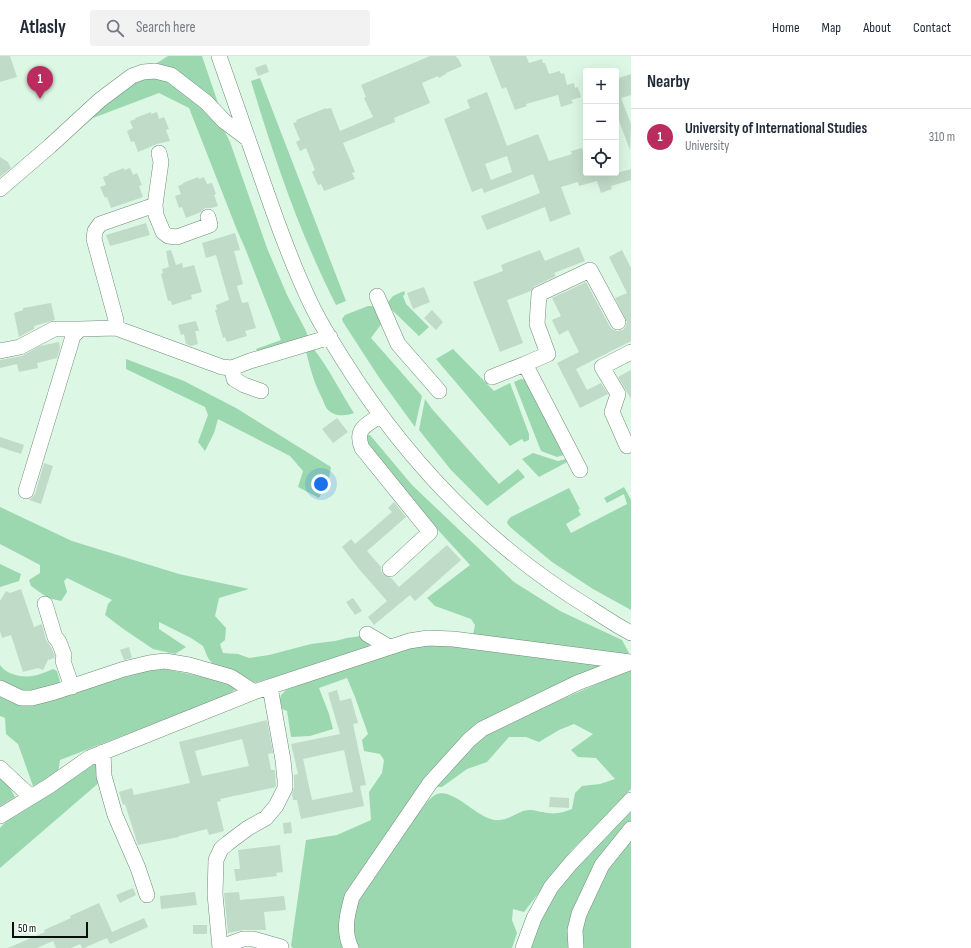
<!DOCTYPE html>
<html lang="en">
<head>
<meta charset="utf-8">
<style>
  body { margin:0; font-family:"Sofia Sans Condensed",sans-serif; background:#f2f2f3; color:#1f2937 }
  .controls { position:absolute; right:12px; top:12px; display:grid; overflow:hidden; border-radius:4px; box-shadow:0 4px 16px #0002 }
  .controls button { width:36px; height:36px; display:grid; place-items:center; padding:0; border:0; border-bottom:1px solid #e0e1e3; background:#fff; color:#1f2937; font:20px sans-serif }
  .scale { position:absolute; left:12px; bottom:10px; width:76px; box-sizing:border-box; padding-left:4px; border:2px solid #060f09; border-top:0; font-size:11px; line-height:14px; white-space:nowrap; color:#060f09; -webkit-text-stroke:3px #f9fefa; paint-order:stroke }
  .you { position:absolute; left:321px; top:428px; width:14px; height:14px; margin:-10px; border:3px solid #fff; border-radius:50%; background:#1a73e8; box-shadow:0 0 0 6px #1a73e833 }
  .badge { display:grid; place-items:center; width:26px; height:26px; border-radius:50%; background:#ba2c5e; color:#fff; font-size:13px; font-weight:700 }
  .pin { position:absolute; translate:-50% -33px; filter:drop-shadow(0 1px 2px #0008) }
  .pin::after { content:''; position:absolute; top:21px; width:14px; height:12px; background:inherit; clip-path:polygon(0 0,100% 0,50% 100%) }
  .list { margin:0; padding:0; list-style:none }
  h2 { display:flex; justify-content:space-between; align-items:center; height:52px; margin:0; padding:0 16px; font-size:17px }
  h2 small { font-size:13px; font-weight:400; color:#747a83 }
  .list li { display:grid; grid-template-columns:26px 1fr auto; gap:12px; align-items:center; box-sizing:border-box; height:56px; padding:0 16px; border-top:1px solid #e0e1e3 }
  .list b { display:block; font-size:15px; white-space:nowrap }
  .list p { margin:0; font-size:13px; white-space:nowrap; color:#747a83 }
  .list em { font-size:13px; font-style:normal; color:#747a83 }
  .icon { flex:none; width:22px; height:22px; fill:none; stroke:currentColor; stroke-width:2; stroke-linecap:round; stroke-linejoin:round }
  .map { position:relative; flex:none; width:631px; height:892px; overflow:hidden }
  header { display:flex; align-items:center; gap:24px; box-sizing:border-box; height:56px; padding:0 20px; background:#fff; border-bottom:1px solid #e0e1e3 }
  header strong { font-size:19px }
  nav { display:flex; gap:22px; margin-inline-start:auto; font-size:14px }
  .search { width:280px; height:36px; background:#f2f2f3; display:flex; align-items:center; gap:10px; box-sizing:border-box; padding:0 14px; border-radius:4px; color:#747a83; font-size:15px }
  main { display:flex }
  aside { flex:1; background:#fff }
  .map>svg:first-child { display:block }
</style>
</head>
<body>
<header>
<strong>Atlasly</strong>
<div class="search"><svg class="icon" aria-label="search" viewBox="0 0 24 24"><circle cx="10" cy="10" r="6"/><path d="M15 15l6 6"/></svg>Search here</div>
<nav><a>Home</a><a>Map</a><a>About</a><a>Contact</a></nav>
</header>
<main>
<div class="map">
<svg width="631" height="892" viewBox="0 0 631 892">
  <rect width="100%" height="100%" fill="#dcf7e4"/>
  <path fill="#9bd8af" d="M 168,0 L 202,0 L 221,56 L 154,9 Z
    M 148,21 L 169,22 L 221,68 L 230,86 L 267,192 L 287,239 L 306,275 L 308,281 L 258,296 L 256,293 L 281,284 L 245,192 L 237,174 L 189,52 L 159,37 L 93,62 L 55,93 L 130,27 Z
    M 260,22 L 346,245 L 336,249 C 300,178 274,102 251,25 Z
    M 404,235 L 405,238 L 403,240 L 406,248 L 429,271 L 419,280 L 392,254 L 387,247 L 393,240 Z
    M 368,250 L 372,250 L 380,256 L 382,267 L 371,282 L 422,340 L 415,371 L 380,323 L 343,266 L 342,263 L 345,259 L 350,257 Z
    M 313,292 C 329,312 340,336 354,357 C 346,360 335,361 328,354 C 325,351 324,346 322,342 C 314,327 310,312 306,295 Z
    M 453,293 L 494,335 L 510,327 L 529,378 L 529,384 L 524,386 L 522,383 L 510,390 L 436,303 Z
    M 126,303 L 184,325 L 236,352 L 331,411 L 329,422 L 319,442 L 298,431 L 303,415 L 290,400 L 218,363 L 214,377 L 205,395 L 198,386 L 208,359 L 205,351 L 126,313 Z
    M 521,323 L 527,324 L 567,398 L 557,401 L 541,395 L 514,326 Z
    M 425,343 L 432,353 L 499,428 L 518,413 L 525,421 L 487,450 L 451,414 L 419,374 Z
    M 364,379 L 370,379 L 412,429 L 514,526 L 560,555 L 622,584 L 629,597 L 620,602 L 473,579 L 475,569 L 471,563 L 435,550 L 427,542 L 470,509 L 418,452 L 371,396 Z
    M 533,397 L 558,405 L 570,402 L 569,405 L 539,421 L 522,403 Z
    M 624,431 L 631,444 L 631,554 L 593,533 L 552,506 L 510,471 L 507,467 L 508,464 L 511,461 L 569,432 L 580,453 L 578,454 L 581,459 L 566,468 L 571,477 L 627,448 L 624,438 L 607,447 L 604,442 Z
    M 0,451 L 72,485 L 179,518 L 249,533 L 219,542 L 215,560 L 226,572 L 225,584 L 220,588 L 223,597 L 238,598 L 249,602 L 269,599 L 311,588 L 335,585 L 347,582 L 361,580 L 369,583 L 372,591 L 279,620 L 254,627 L 237,619 L 215,611 L 208,602 L 203,590 L 191,582 L 159,566 L 159,573 L 186,591 L 175,598 L 153,593 L 122,572 L 105,559 L 108,548 L 112,544 L 67,522 L 64,525 L 67,536 L 61,545 L 48,542 L 31,530 L 29,524 L 40,517 L 40,509 L 0,488 Z
    M 0,508 L 21,518 L 19,525 L 0,531 Z
    M 434,587 L 607,608 L 482,669 L 354,826 L 349,892 L 293,892 L 291,890 L 306,784 L 337,779 L 371,764 L 369,736 L 382,717 L 384,704 L 380,698 L 364,695 L 362,684 L 368,678 L 355,641 L 347,622 L 319,632 L 329,658 L 333,673 L 310,680 L 291,681 L 287,655 L 282,653 L 280,643 L 281,639 L 286,634 L 389,596 Z
    M 0,609 C 6,618 21,622 32,620 C 39,619 46,616 53,613 L 57,615 L 60,625 L 59,628 L 21,638 L 0,628 Z
    M 160,612 L 214,623 L 238,632 L 225,640 L 60,704 L 58,717 L 33,730 L 18,688 L 6,678 L 5,662 L 0,660 L 0,639 L 71,637 L 145,615 Z
    M 631,613 L 631,733 L 571,795 L 524,856 L 513,853 L 512,864 L 517,877 L 512,892 L 358,892 C 355,880 351,868 354,856 C 357,839 422,743 437,738 C 452,733 474,757 488,762 C 507,770 516,753 531,754 C 535,754 539,756 543,756 C 554,759 562,757 572,753 L 575,737 L 582,730 L 600,728 L 615,723 L 596,702 L 578,701 L 571,694 L 593,678 L 574,668 L 559,674 L 539,686 L 526,681 L 509,681 L 487,706 L 467,713 L 442,731 L 435,731 L 477,682 L 492,674 Z
    M 98,705 L 101,725 L 0,812 L 0,772 L 13,758 Z
    M 0,718 L 3,720 L 15,741 L 0,750 Z
    M 631,750 L 631,766 L 600,808 L 573,892 L 528,892 L 554,837 L 558,835 L 574,810 Z
    M 631,780 L 631,892 L 581,892 L 579,875 L 605,813 Z"/>
  <path fill="#c0dbc8" fill-rule="evenodd" d="M 0,0 L 10,0 L 17,21 L 0,26 Z
    M 430,0 L 456,0 L 457,2 L 458,2 L 462,10 L 446,17 L 446,18 L 439,22 L 438,20 L 422,27 L 430,47 L 394,62 L 395,66 L 343,87 L 355,116 L 352,117 L 355,123 L 324,135 L 321,128 L 318,129 L 312,116 L 315,114 L 306,92 L 300,95 L 296,86 L 300,84 L 293,67 L 297,66 L 296,64 L 326,52 L 326,53 L 331,52 L 340,75 L 373,61 L 364,42 L 366,41 L 361,29 Z
    M 489,0 L 526,0 L 529,7 L 542,3 L 543,7 L 545,7 L 549,18 L 560,15 L 561,18 L 564,17 L 567,29 L 574,27 L 575,32 L 578,31 L 581,41 L 571,44 L 573,47 L 561,51 L 558,39 L 526,48 L 527,50 L 515,54 L 506,31 L 502,33 Z
    M 266,8 L 269,16 L 258,20 L 255,12 Z
    M 631,18 L 631,39 L 621,42 L 631,68 L 630,94 L 616,57 L 616,23 Z
    M 487,36 L 507,90 L 538,78 L 549,105 L 572,98 L 571,95 L 582,92 L 582,94 L 584,93 L 586,98 L 586,117 L 617,117 L 631,113 L 631,124 L 611,130 L 612,133 L 601,137 L 597,125 L 579,130 L 578,126 L 561,131 L 571,158 L 550,166 L 545,151 L 487,174 L 481,160 L 540,137 L 533,118 L 484,137 L 482,132 L 472,136 L 444,63 L 470,52 L 467,44 ZM 507,100 L 512,116 L 491,124 L 485,108 Z
    M 151,56 L 151,58 L 157,56 L 159,63 L 164,61 L 169,73 L 166,74 L 170,85 L 157,88 L 138,96 L 134,85 L 131,86 L 127,75 L 133,72 L 130,65 L 136,63 L 135,62 Z
    M 0,101 L 8,106 L 11,112 L 0,121 Z
    M 124,112 L 124,114 L 130,112 L 133,119 L 137,117 L 142,129 L 139,130 L 143,141 L 111,152 L 107,141 L 105,142 L 100,131 L 106,129 L 103,121 L 109,119 L 108,118 Z
    M 198,121 L 199,123 L 204,121 L 207,128 L 212,127 L 216,138 L 214,139 L 218,150 L 211,152 L 205,152 L 201,156 L 186,162 L 182,151 L 179,152 L 175,140 L 181,138 L 178,130 L 183,128 L 183,127 Z
    M 146,167 L 150,179 L 110,190 L 106,179 Z
    M 235,177 L 240,194 L 234,195 L 243,228 L 237,230 L 242,247 L 248,246 L 256,272 L 245,275 L 247,280 L 227,286 L 225,281 L 223,282 L 215,254 L 217,254 L 216,249 L 229,244 L 216,199 L 206,202 L 202,187 Z
    M 579,191 L 585,205 L 554,217 L 556,220 L 535,230 L 531,235 L 507,244 L 523,287 L 500,296 L 473,226 L 503,215 L 501,209 L 540,194 L 545,205 Z
    M 171,194 L 176,209 L 182,207 L 183,212 L 194,209 L 202,236 L 191,239 L 192,243 L 172,249 L 171,245 L 168,245 L 161,218 L 163,217 L 162,213 L 169,211 L 166,195 Z
    M 622,194 L 631,212 L 631,285 L 576,313 L 587,334 L 601,327 L 608,338 L 580,352 L 557,307 L 579,296 L 568,274 L 559,279 L 552,264 L 561,260 L 552,242 L 586,226 L 610,271 L 614,274 L 617,275 L 623,274 L 626,270 L 627,266 L 615,242 L 627,237 L 609,201 Z
    M 424,231 L 430,246 L 413,253 L 407,237 Z
    M 51,247 L 55,264 L 34,270 L 34,273 L 19,281 L 14,257 L 23,254 L 23,252 Z
    M 432,254 L 443,266 L 436,274 L 424,262 Z
    M 196,265 L 199,275 L 195,275 L 198,288 L 191,290 L 186,288 L 184,278 L 181,279 L 178,269 Z
    M 59,286 L 60,292 L 57,302 L 37,307 L 38,312 L 19,316 L 17,308 L 0,312 L 0,304 L 22,300 L 40,290 Z
    M 631,314 L 631,343 L 618,321 Z
    M 337,362 L 348,376 L 333,387 L 322,373 Z
    M 0,381 L 24,389 L 21,398 L 0,391 Z
    M 44,407 L 53,410 L 41,448 L 29,444 L 35,438 Z
    M 394,446 L 406,461 L 367,495 L 381,511 L 381,515 L 384,519 L 391,522 L 399,531 L 447,489 L 461,504 L 415,545 L 410,539 L 374,569 L 368,561 L 387,545 L 359,513 L 342,491 L 351,483 L 355,488 L 392,456 L 388,452 Z
    M 21,533 L 34,571 L 42,568 L 46,584 L 51,591 L 55,600 L 54,602 L 48,604 L 43,614 L 38,612 L 23,616 L 11,579 L 2,582 L 0,575 L 0,545 L 6,535 L 10,537 Z
    M 353,542 L 362,555 L 355,559 L 346,546 Z
    M 129,591 L 132,602 L 124,604 L 120,594 Z
    M 337,634 L 340,645 L 351,642 L 358,667 L 353,668 L 366,729 L 360,730 L 364,750 L 301,763 L 297,744 L 293,744 L 292,738 L 294,732 L 294,719 L 298,718 L 291,688 L 340,678 L 328,637 ZM 344,694 L 353,736 L 312,744 L 303,703 Z
    M 267,664 L 273,697 L 268,698 L 271,714 L 275,714 L 276,731 L 220,743 L 221,745 L 217,746 L 224,775 L 209,779 L 207,773 L 179,780 L 179,781 L 138,789 L 125,748 L 123,749 L 119,736 L 132,732 L 134,739 L 190,727 L 179,686 ZM 242,683 L 249,710 L 202,720 L 195,695 Z
    M 550,741 L 569,742 L 569,752 L 549,751 Z
    M 291,766 L 292,777 L 284,778 L 283,767 Z
    M 280,789 L 283,816 L 276,817 L 277,820 L 236,825 L 234,813 L 240,813 L 238,794 Z
    M 133,832 L 136,839 L 120,847 L 116,839 Z
    M 195,836 L 197,849 L 161,853 L 160,840 Z
    M 239,836 L 240,844 L 284,840 L 286,854 L 264,856 L 266,874 L 243,874 L 228,877 L 224,837 Z
    M 99,847 L 112,876 L 144,862 L 148,871 L 110,888 L 107,882 L 84,892 L 82,892 L 80,888 L 71,892 L 56,892 L 53,885 L 37,892 L 8,892 L 45,876 L 44,874 L 71,862 L 70,860 Z
    M 193,869 L 207,869 L 207,878 L 193,878 Z"/>
  <g fill="none" stroke-linecap="round" stroke-linejoin="round">
    <defs>
      <path id="minor" d="M 219,0 C 236,49 253,97 270,146 C 282,180 295,215 311,248 C 320,267 331,284 342,302 C 405,403 488,490 590,552 C 604,561 617,570 631,577
        M 159,97 L 161,106 L 155,149 L 156,159 L 163,176 L 168,180 L 177,181 L 210,169 L 208,161
        M 0,133 L 50,90 L 100,44 L 132,20 L 143,16 L 155,15 L 171,19 L 206,46 L 224,65 L 248,83
        M 377,240 L 398,288 L 439,335
        M 116,272 L 116,264 L 94,183 L 95,175 L 100,168 L 155,149
        M 0,295 L 20,291 L 54,273 L 80,273
        M 232,312 L 234,323 L 244,329 L 261,335
        M 492,321 L 525,308
        M 381,359 C 367,369 354,372 362,392 L 430,476 L 390,513
        M 627,390 L 612,356 L 618,338 L 602,311 L 631,296
        M 580,414 L 525,308 L 548,298 L 537,268 L 539,238 L 590,214 L 618,266
        M 26,435 L 71,287 L 73,280 L 80,273 L 116,272 L 222,311 L 232,312 L 250,305 L 330,281
        M 45,548 L 55,581 L 59,586 L 64,599 L 63,605 L 72,631
        M 367,578 L 389,591
        M 0,632 L 21,642 L 32,642 L 55,636 L 124,613 L 149,607 L 165,605 L 189,609 L 231,621 L 254,636
        M 103,696 L 104,720 L 115,759 L 138,812 L 147,839
        M 0,712 L 31,741
        M 0,760 L 49,730 L 89,702 L 254,636 L 409,585 L 428,582 L 453,583 L 631,606
        M 221,891 L 243,883 L 253,883 L 281,891
        M 220,892 L 215,838 L 216,804 L 221,793 L 228,787 L 248,772 L 266,762 L 276,750 L 285,732 L 285,724 L 283,704 L 270,631
        M 351,892 C 343,875 347,859 352,841 L 430,727 L 469,684 L 482,673 L 577,627 L 629,607
        M 523,892 L 534,862 L 551,831 L 571,807 L 631,744
        M 576,892 L 575,874 L 579,858 L 602,809 L 631,773"/>
    </defs>
    <use href="#minor" stroke="#728b7a" stroke-width="16"/>
    <use href="#minor" stroke="#fff" stroke-width="15"/>
  </g>
</svg>
<div class="controls">
<button>+</button>
<button>−</button>
<button><svg class="icon" aria-label="locate" viewBox="0 0 24 24"><circle cx="12" cy="12" r="6"/><path d="M12 2v4M12 18v4M2 12h4M18 12h4"/></svg></button>
</div>
<div class="scale">50 m</div>
<div class="you"></div>
<div class="pin badge" style="left:40px;top:43px">1</div>
</div>
<aside>
<h2>Nearby<small></small></h2>
<ul class="list">
<li><span class="badge">1</span><div><b>University of International Studies</b><p>University</p></div><em>310 m</em></li>
</ul>
</aside>
</main>
</body>
</html>
